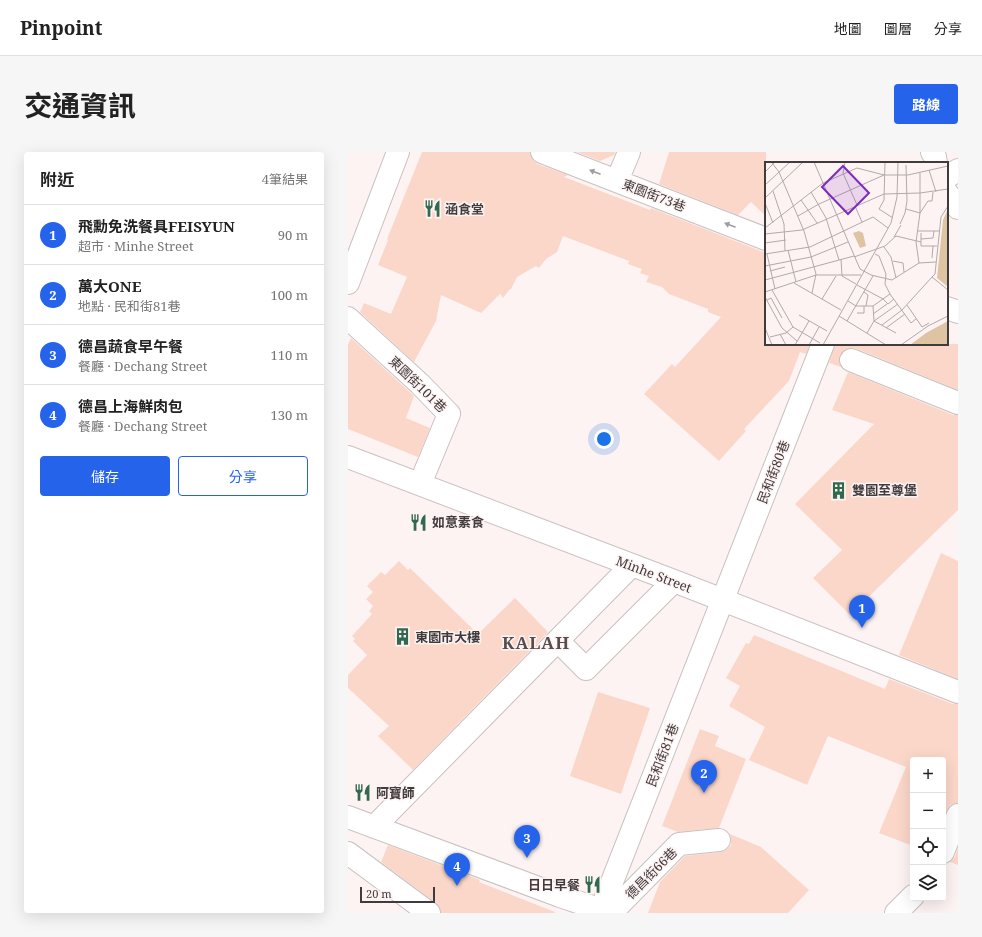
<!DOCTYPE html>
<html lang="zh-TW">
<head>
<meta charset="utf-8">
<style>
  body { margin:0; font-family:"Noto Serif","Noto Sans TC",serif; background:#f6f6f6; color:#222 }
  .controls { position:absolute; right:12px; bottom:12px; display:grid; overflow:hidden; border-radius:4px; box-shadow:0 4px 16px #0002 }
  .controls button { width:36px; height:36px; display:grid; place-items:center; padding:0; border:0; border-bottom:1px solid #e0e0e0; background:#fff; color:#222; font:20px sans-serif }
  .scale { position:absolute; left:12px; bottom:10px; width:75px; box-sizing:border-box; padding-left:4px; border:2px solid #403b3c; border-top:0; font-size:11px; line-height:14px; white-space:nowrap; color:#403b3c; -webkit-text-stroke:3px #fef3f3; paint-order:stroke }
  .you { position:absolute; left:256px; top:287px; width:14px; height:14px; margin:-10px; border:3px solid #fff; border-radius:50%; background:#1a73e8; box-shadow:0 0 0 6px #1a73e833 }
  .badge { display:grid; place-items:center; width:26px; height:26px; border-radius:50%; background:#2563eb; color:#fff; font-size:13px; font-weight:700 }
  .pin { position:absolute; translate:-50% -33px; filter:drop-shadow(0 1px 2px #0008) }
  .pin::after { content:''; position:absolute; top:21px; width:14px; height:12px; background:inherit; clip-path:polygon(0 0,100% 0,50% 100%) }
  .list { margin:0; padding:0; list-style:none }
  h2 { display:flex; justify-content:space-between; align-items:center; height:52px; margin:0; padding:0 16px; font-size:17px }
  h2 small { font-size:13px; font-weight:400; color:#767676 }
  .list li { display:grid; grid-template-columns:26px 1fr auto; gap:12px; align-items:center; box-sizing:border-box; height:60px; padding:0 16px; border-top:1px solid #e0e0e0 }
  .list b { display:block; font-size:15px; white-space:nowrap }
  .list p { margin:0; font-size:13px; white-space:nowrap; color:#767676 }
  .list em { font-size:13px; font-style:normal; color:#767676 }
  .actions { display:flex; gap:8px; padding:12px 16px }
  .actions a { flex:1; padding:9px 0; border:1px solid #2563eb; border-radius:4px; text-align:center; font-size:14px; color:#2563eb }
  .actions .main { background:#2563eb; color:#fff }
  .icon { flex:none; width:22px; height:22px; fill:none; stroke:currentColor; stroke-width:2; stroke-linecap:round; stroke-linejoin:round }
  .map { position:relative; flex:none; width:610px; height:761px; overflow:hidden; border-radius:4px }
  header { display:flex; align-items:center; gap:24px; box-sizing:border-box; height:56px; padding:0 20px; background:#fff; border-bottom:1px solid #e0e0e0 }
  header strong { font-size:19px }
  nav { display:flex; gap:22px; margin-inline-start:auto; font-size:14px }
  .intro { display:flex; align-items:center; justify-content:space-between; box-sizing:border-box; height:96px; padding:0 24px }
  h1 { margin:0; font-size:28px }
  .button { padding:10px 18px; border-radius:4px; background:#2563eb; color:#fff; font-size:14px; font-weight:700 }
  main { display:flex; gap:24px; padding:0 24px }
  aside { flex:1; background:#fff; border-radius:4px; box-shadow:0 4px 16px #0002 }
  .map>svg:first-child { display:block }
</style>
</head>
<body>
<header>
<strong>Pinpoint</strong>
<nav><a>地圖</a><a>圖層</a><a>分享</a></nav>
</header>
<div class="intro"><h1>交通資訊</h1><a class="button">路線</a></div>
<main>
<aside>
<h2>附近<small>4筆結果</small></h2>
<ul class="list">
<li><span class="badge">1</span><div><b>飛勳免洗餐具FEISYUN</b><p>超市 · Minhe Street</p></div><em>90 m</em></li>
<li><span class="badge">2</span><div><b>萬大ONE</b><p>地點 · 民和街81巷</p></div><em>100 m</em></li>
<li><span class="badge">3</span><div><b>德昌蔬食早午餐</b><p>餐廳 · Dechang Street</p></div><em>110 m</em></li>
<li><span class="badge">4</span><div><b>德昌上海鮮肉包</b><p>餐廳 · Dechang Street</p></div><em>130 m</em></li>
</ul>
<div class="actions"><a class="main">儲存</a><a>分享</a></div>
</aside>
<div class="map">
<svg width="610" height="761" viewBox="0 0 610 761">
  <rect width="100%" height="100%" fill="#fef3f3"/>
  <path fill="#fbd7c9" d="M 74,0 L 182,0 L 185,8 L 189,12 L 220,23 L 216,25 L 302,58 L 303,56 L 418,101 L 418,192 L 462,192 L 458,202 L 452,200 L 441,229 L 396,277 L 398,279 L 371,309 L 296,242 L 324,212 L 327,215 L 373,165 L 360,160 L 360,157 L 321,142 L 314,135 L 298,130 L 301,124 L 292,121 L 294,117 L 280,112 L 281,109 L 215,84 L 209,100 L 198,107 L 191,116 L 188,114 L 169,125 L 163,137 L 162,137 L 155,146 L 152,142 L 133,161 L 93,143 L 88,169 L 66,210 L 12,160 L 16,151 L 43,162 L 59,125 L 30,113 L 40,88 L 39,87 Z
    M 229,0 L 267,0 L 266,3 L 252,9 Z
    M 321,0 L 418,0 L 418,64 L 403,50 L 390,63 L 311,32 Z
    M 3,186 L 66,244 L 58,266 L 82,276 L 70,305 L 0,277 L 0,193 Z
    M 487,192 L 610,192 L 610,238 L 507,196 L 502,196 L 496,198 L 492,203 L 491,209 L 493,215 L 481,211 Z
    M 500,220 L 605,263 L 610,263 L 610,358 L 502,463 L 465,426 L 494,398 L 447,352 L 526,272 L 484,258 Z
    M 593,401 L 610,409 L 610,527 L 551,503 Z
    M 51,409 L 60,418 L 62,416 L 130,482 L 167,446 L 200,480 L 65,618 L 30,584 L 41,574 L 0,536 L 0,523 L 19,503 L 5,489 L 7,487 L 4,484 L 24,462 L 21,459 L 25,454 L 18,447 L 25,440 L 19,434 L 33,420 L 37,423 Z
    M 406,483 L 537,537 L 541,527 L 605,552 L 610,552 L 610,651 L 602,653 L 595,667 L 595,608 L 565,608 L 565,694 L 531,681 L 558,615 L 480,584 L 459,633 L 401,608 L 417,575 L 381,554 L 392,534 L 378,526 L 398,491 L 401,492 Z
    M 250,540 L 302,556 L 273,642 L 222,624 Z
    M 352,577 L 371,584 L 367,594 L 398,607 L 371,676 L 330,680 L 314,674 Z
    M 382,682 L 413,695 L 461,738 L 440,761 L 300,761 L 312,730 L 337,704 L 372,700 L 378,698 L 383,693 L 383,687 Z
    M 40,693 L 132,728 L 131,730 L 207,760 L 207,761 L 93,761 L 92,756 L 88,751 L 33,710 Z
    M 610,696 L 610,713 L 602,710 L 607,705 Z"/>
  <g fill="none" stroke-linecap="round" stroke-linejoin="round">
    <defs>
      <path id="minor" d="M 194,0 L 418,87
        M 584,0 L 587,5 L 588,11
        M 599,25 L 610,18
        M 269,29 L 281,0
        M 599,41 L 610,56
        M 0,131 L 50,0
        M 599,156 L 610,160
        M 0,166 L 72,232 L 101,262 L 72,332
        M 503,208 L 610,251
        M 0,305 L 326,429 L 610,540
        M 210,489 L 238,517 L 326,429
        M 0,665 L 212,744 L 262,761
        M 26,675 L 284,413
        M 595,700 L 610,663
        M 0,701 L 81,761
        M 253,758 L 475,192
        M 263,761 L 331,692 L 371,688
        M 548,761 L 565,744"/>
    </defs>
    <use href="#minor" stroke="#cac0c0" stroke-width="24"/>
    <use href="#minor" stroke="#fff" stroke-width="22"/>
  </g>
  <defs><path id="oneway-solid" d="M-6-.8H1V-3.2L6.5 0L1 3.2V.8H-6Z"/></defs>
  <g fill="#a09d9e">
    <use href="#oneway-solid" transform="translate(247 20) rotate(-159)"/>
    <use href="#oneway-solid" transform="translate(382 73) rotate(-159)"/>
  </g>
  <defs>
    <symbol id="restaurant-bare" viewBox="-9 -9 18 18"><path d="M-5-6h1v4h1v-4h1v4h1v-4h1v5L-1.5 .5V6h-2V.5L-5-1ZM5-6V6H3V1.5H1.5Q1.5-4 5-6Z" fill="#31684e" stroke="#fef3f3" stroke-width="2.5" paint-order="stroke"/></symbol>
    <symbol id="building-bare" viewBox="-9 -9 18 18"><path d="M-4-6H4V6H1V3H-1V6H-4ZM-2.5-4.3h1.7v1.8h-1.7ZM.8-4.3h1.7v1.8H.8ZM-2.5-1h1.7V.8h-1.7ZM.8-1h1.7V.8H.8Z" fill="#31684e" stroke="#fef3f3" stroke-width="2.5" paint-order="stroke"/></symbol>
  </defs>
  <g fill-rule="evenodd">
    <use href="#restaurant-bare" x="72" y="44" width="25" height="25"/>
    <use href="#building-bare" x="478" y="326" width="25" height="25"/>
    <use href="#restaurant-bare" x="58" y="358" width="25" height="25"/>
    <use href="#building-bare" x="42" y="472" width="25" height="25"/>
    <use href="#restaurant-bare" x="2" y="628" width="25" height="25"/>
    <use href="#restaurant-bare" x="232" y="720" width="25" height="25"/>
  </g>
  <g text-anchor="middle" dominant-baseline="central" stroke-width="3" stroke-linejoin="round" paint-order="stroke">
    <g font-size="13" fill="#403b3c" stroke="#fef3f3">
      <text transform="translate(306 43) rotate(21)">東園街73巷</text>
      <text transform="translate(70 232) rotate(44)">東園街101巷</text>
      <text transform="translate(425 320) rotate(-69)">民和街80巷</text>
      <text transform="translate(306 422) rotate(21)">Minhe Street</text>
      <text transform="translate(314 603) rotate(-69)">民和街81巷</text>
      <text transform="translate(303 721) rotate(-45)">德昌街66巷</text>
    </g>
    <g font-size="13" font-weight="bold" fill="#403b3c" stroke="#fef3f3" text-anchor="start">
      <text x="97" y="57">涵食堂</text>
      <text x="504" y="338">雙園至尊堡</text>
      <text x="84" y="370">如意素食</text>
      <text x="67" y="485">東園市大樓</text>
      <text x="28" y="641">阿寶師</text>
      <text x="232" y="733" text-anchor="end">日日早餐</text>
    </g>
    <g font-size="17" font-weight="bold" letter-spacing="1" fill="#564d4e" stroke="#fef3f3">
      <text x="188" y="490">KALAH</text>
    </g>
  </g>
  <g transform="translate(417 10)">
    <rect width="183" height="183" fill="#fef3f3"/>
    <path d="M 183,47 L 183,125 L 172,116 L 178,58 ZM 183,159 L 183,183 L 145,183 L 161,171 Z" fill="#dfc4a4"/>
    <path d="M 94,69 L 98,71 L 101,84 L 95,86 L 88,71 Z" fill="#dfc4a4"/>
    <path fill="none" stroke="#b2a9aa" stroke-width="1" d="M 49,0 L 95,107 L 106,113 L 127,118 L 154,101 L 171,100M 80,0 L 78,11 L 92,43M 120,0 L 119,38 L 114,47 L 128,56M 7,1 L 14,10 L 39,69 L 51,112 L 47,131M 164,8 L 171,30M 0,10 L 10,0M 0,23 L 25,0M 8,29 L 19,62 L 20,89M 46,30 L 61,56 L 74,98M 0,36 L 38,0M 36,38 L 52,61M 0,41 L 8,61M 90,44 L 97,60M 183,44 L 176,55 L 170,112 L 167,115 L 183,128M 141,47 L 155,51 L 163,39 L 167,39 L 168,30M 33,54 L 54,42 L 119,13 L 143,13 L 183,4M 135,62 L 140,51 L 142,39 L 141,3M 0,66 L 58,21 L 92,6 L 119,13M 153,69 L 174,69M 156,71 L 156,84 L 172,84M 0,72 L 37,68 L 119,32 L 155,31 L 183,27M 129,75 L 136,63M 156,77 L 168,76 L 169,69M 0,81 L 21,78M 119,85 L 126,95 L 131,116M 23,88 L 31,120M 0,92 L 45,85 L 108,55 L 123,66M 2,92 L 10,127M 110,92 L 114,94 L 121,112 L 120,122 L 125,132 L 146,161 L 151,157M 89,95 L 120,84 L 131,74 L 156,80M 167,96 L 168,84M 76,97 L 77,114M 128,99 L 138,101 L 139,110M 154,101 L 151,80 L 155,51 L 155,11M 0,104 L 46,95 L 83,80M 5,109 L 20,105M 77,114 L 91,122M 0,118 L 89,94M 29,121 L 76,148M 92,123 L 118,137M 7,128 L 28,165 L 55,181M 0,130 L 51,113 L 96,113M 99,130 L 103,133 L 101,144M 0,135 L 17,166 L 32,179M 57,137 L 71,114M 118,137 L 123,142 L 129,137M 2,138 L 6,136 L 17,156M 83,139 L 91,144 L 108,144 L 125,132M 142,143 L 157,165 L 164,161M 108,144 L 109,159M 92,151 L 99,151 L 99,144M 108,152 L 122,142M 34,153 L 62,169M 74,154 L 121,183M 82,159 L 108,114M 109,159 L 131,171M 117,163 L 137,148 L 167,115M 0,166 L 7,183M 121,166 L 140,152M 102,171 L 109,159 L 133,142M 15,172 L 21,183M 5,175 L 21,171 L 28,165M 30,183 L 44,159M 44,183 L 54,165M 58,183 L 126,61 L 132,35 L 133,0M 136,183 L 163,164 L 183,154"/>
    <path fill="#7b2cbf" fill-opacity="0.15" stroke="#7b2cbf" stroke-width="2" d="M 78,4 L 104,31 L 83,52 L 57,25 Z"/>
    <rect width="183" height="183" fill="none" stroke="#403b3c" stroke-width="2"/>
  </g>
</svg>
<div class="controls">
<button>+</button>
<button>−</button>
<button><svg class="icon" aria-label="locate" viewBox="0 0 24 24"><circle cx="12" cy="12" r="6"/><path d="M12 2v4M12 18v4M2 12h4M18 12h4"/></svg></button>
<button><svg class="icon" aria-label="layers" viewBox="0 0 24 24"><path d="M12 4l9 5-9 5-9-5zM3 14l9 5 9-5"/></svg></button>
</div>
<div class="scale">20 m</div>
<div class="you"></div>
<div class="pin badge" style="left:514px;top:476px">1</div>
<div class="pin badge" style="left:356px;top:641px">2</div>
<div class="pin badge" style="left:179px;top:706px">3</div>
<div class="pin badge" style="left:109px;top:734px">4</div>
</div>
</main>
</body>
</html>
